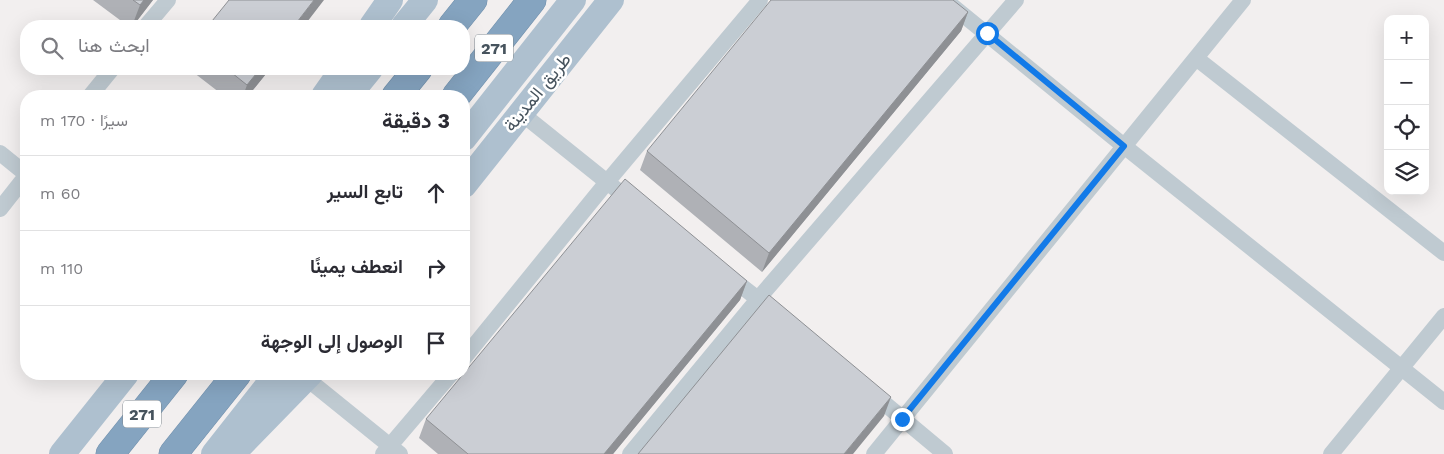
<!DOCTYPE html>
<html lang="ar">
<head>
<meta charset="utf-8">
<style>
  body { margin:0; font-family:"Work Sans",Vazirmatn,sans-serif; background:#f7f7f7; color:#2b2b33; direction:rtl }
  .controls { position:absolute; right:15px; top:15px; display:grid; overflow:hidden; border-radius:10px; box-shadow:0 5px 20px #0002 }
  .controls button { width:45px; height:45px; display:grid; place-items:center; padding:0; border:0; border-bottom:1px solid #e1e1e2; background:#fff; color:#2b2b33; font:25px sans-serif }
  .stop { position:absolute; width:15px; height:15px; margin:-11px; border:4px solid #127ae8; border-radius:50%; background:#fff }
  .stop.end { background:#127ae8; border-color:#fff; box-shadow:0 1px 5px #0008 }
  .list { margin:0; padding:0; list-style:none }
  h2 { display:flex; justify-content:space-between; align-items:center; height:65px; margin:0; padding:0 20px; font-size:21px }
  h2 small { font-size:16px; font-weight:400; color:#7c7c81 }
  .list li { display:grid; grid-template-columns:32px 1fr auto; gap:15px; align-items:center; box-sizing:border-box; height:75px; padding:0 20px; border-top:1px solid #e1e1e2 }
  .list b { display:block; font-size:19px; white-space:nowrap }
  .list em { font-size:16px; font-style:normal; color:#7c7c81 }
  .icon { flex:none; width:28px; height:28px; fill:none; stroke:currentColor; stroke-width:2; stroke-linecap:round; stroke-linejoin:round }
  .map { position:relative; flex:none; width:1444px; height:454px; overflow:hidden; direction:ltr }
  .search { position:absolute; background:#fff; box-shadow:0 5px 20px #0002; left:20px; top:20px; width:450px; height:55px; display:flex; align-items:center; gap:12px; box-sizing:border-box; padding:0 18px; border-radius:20px; color:#7c7c81; font-size:19px }
  .panel { position:absolute; background:#fff; box-shadow:0 5px 20px #0002; left:20px; top:90px; width:450px; height:290px; border-radius:20px; direction:rtl }
  .map>svg:first-child { display:block }
</style>
</head>
<body>
<div class="map">
<svg width="1444" height="454" viewBox="0 0 1444 454">
  <rect width="100%" height="100%" fill="#f2efef"/>
  <g fill="none" stroke-linecap="round" stroke-linejoin="round">
    <defs>
      <path id="highway" d="M 452,26 L 473,0
        M 396,96 L 418,69
        M 456,96 L 532,0
        M 110,454 L 174,374
        M 173,454 L 237,374"/>
    </defs>
    <use href="#highway" stroke="#708fab" stroke-width="29"/>
    <path stroke="#bfcad1" stroke-width="16" d="M 945,0 L 1124,146 L 1444,402
      M 146,26 L 168,0
      M 1196,58 L 1444,253
      M 90,96 L 112,69
      M 521,113 L 632,202
      M 0,153 L 26,174
      M 0,209 L 26,176
      M 727,275 L 767,306
      M 464,358 L 607,182 L 760,0
      M 306,378 L 400,454
      M 872,393 L 945,454
      M 383,454 L 451,374
      M 630,454 L 758,299 L 1016,0
      M 874,454 L 1243,0
      M 1331,454 L 1444,316"/>
    <path stroke="#aec0cf" stroke-width="26" d="M 372,26 L 390,0
      M 404,26 L 425,0
      M 324,96 L 343,69
      M 348,96 L 370,69
      M 464,138 L 573,0
      M 464,185 L 611,0
      M 62,454 L 126,374
      M 214,454 L 277,374
      M 232,454 L 310,374"/>
    <use href="#highway" stroke="#85a4c0" stroke-width="28"/>
  </g>
  <path fill="#afb1b6" d="M 93,0 L 153,0 L 133,26 L 128,26 Z
    M 968,12 L 961,31 L 762,272 L 640,170 L 647,151 Z
    M 189,69 L 270,69 L 248,96 L 224,96 Z
    M 747,281 L 740,300 L 613,454 L 438,454 L 419,438 L 426,419 Z"/>
  <path fill="#8e9094" d="M 144,0 L 153,0 L 133,26 L 132,26 L 140,5 Z
    M 314,0 L 324,0 L 304,26 L 294,26 Z
    M 968,12 L 961,31 L 762,272 L 769,253 Z
    M 260,69 L 270,69 L 248,96 L 243,96 L 247,85 Z
    M 747,281 L 740,300 L 613,454 L 604,454 Z
    M 891,397 L 884,416 L 853,454 L 844,454 Z"/>
  <path fill="#cbced4" stroke="#8e9094" d="M 133,0 L 144,0 L 140,5 Z
    M 229,0 L 314,0 L 294,26 L 208,26 Z
    M 771,0 L 953,0 L 968,12 L 769,253 L 647,151 Z
    M 227,69 L 260,69 L 247,85 Z
    M 625,179 L 747,281 L 604,454 L 468,454 L 426,419 Z
    M 769,295 L 891,397 L 844,454 L 638,454 Z"/>
  <g fill="none" stroke-linecap="round" stroke-linejoin="round">
    <path stroke="#127ae8" stroke-width="6" d="M 902,419 L 1124,146 L 987,33"/>
  </g>
  <g text-anchor="middle" dominant-baseline="central" stroke-width="5" stroke-linejoin="round" paint-order="stroke">
    <g fill="#fff" stroke="#7e878e" stroke-width="1">
      <rect x="475" y="34.5" width="38" height="27" rx="4"/>
      <rect x="123" y="400.5" width="38" height="27" rx="4"/>
    </g>
    <g font-size="16" font-weight="bold" fill="#46535d">
      <text x="494" y="48">271</text>
      <text x="142" y="414">271</text>
    </g>
    <g font-size="18" fill="#46535d" stroke="#fff">
      <text transform="translate(537 92) rotate(-51)">طريق المدينة</text>
    </g>
  </g>
</svg>
<div class="controls">
<button>+</button>
<button>−</button>
<button><svg class="icon" aria-label="locate" viewBox="0 0 24 24"><circle cx="12" cy="12" r="6"/><path d="M12 2v4M12 18v4M2 12h4M18 12h4"/></svg></button>
<button><svg class="icon" aria-label="layers" viewBox="0 0 24 24"><path d="M12 4l9 5-9 5-9-5zM3 14l9 5 9-5"/></svg></button>
</div>
<div class="stop" style="left:987px;top:33px"></div>
<div class="stop end" style="left:902px;top:419px"></div>
<div class="search"><svg class="icon" aria-label="search" viewBox="0 0 24 24"><circle cx="10" cy="10" r="6"/><path d="M15 15l6 6"/></svg>ابحث هنا</div>
<section class="panel">
<h2>3 دقيقة<small>سيرًا · 170 m</small></h2>
<ul class="list">
<li><svg class="icon" aria-label="ahead" viewBox="0 0 24 24"><path d="M12 20V5M6 11l6-6 6 6"/></svg><div><b>تابع السير</b></div><em>60 m</em></li>
<li><svg class="icon" aria-label="right" viewBox="0 0 24 24"><path d="M7 20v-9h11M14 6l5 5-5 5"/></svg><div><b>انعطف يمينًا</b></div><em>110 m</em></li>
<li><svg class="icon" aria-label="arrive" viewBox="0 0 24 24"><path d="M6 21V4h12l-3 4 3 4H6"/></svg><div><b>الوصول إلى الوجهة</b></div></li>
</ul>
</section>
</div>
</body>
</html>
